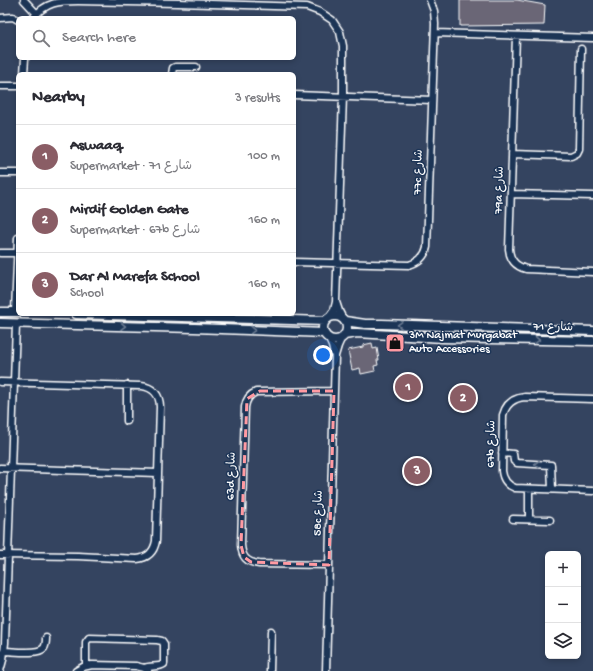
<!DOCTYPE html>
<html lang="en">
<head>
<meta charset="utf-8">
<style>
  body { margin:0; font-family:"Gochi Hand","Playpen Sans Arabic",sans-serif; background:#f2f2f3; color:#2b2b33 }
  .controls { position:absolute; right:12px; bottom:12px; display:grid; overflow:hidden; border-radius:6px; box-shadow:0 2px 6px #0003 }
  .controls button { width:36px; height:36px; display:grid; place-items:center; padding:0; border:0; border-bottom:1px solid #e1e1e2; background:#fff; color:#2b2b33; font:20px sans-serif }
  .you { position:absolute; left:323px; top:355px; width:14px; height:14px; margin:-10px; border:3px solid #fff; border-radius:50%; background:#1a73e8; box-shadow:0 0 0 6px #1a73e833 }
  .badge { display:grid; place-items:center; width:26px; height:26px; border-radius:50%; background:#8a5d65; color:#fff; font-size:13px; font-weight:700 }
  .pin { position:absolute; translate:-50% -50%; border:2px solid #fff; box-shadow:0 1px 4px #0006 }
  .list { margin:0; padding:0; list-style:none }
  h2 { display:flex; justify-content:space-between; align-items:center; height:52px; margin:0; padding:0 16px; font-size:17px }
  h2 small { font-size:13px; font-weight:400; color:#7c7c81 }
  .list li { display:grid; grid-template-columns:26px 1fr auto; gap:12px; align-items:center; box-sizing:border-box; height:64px; padding:0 16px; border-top:1px solid #e1e1e2 }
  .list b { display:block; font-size:15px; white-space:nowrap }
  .list p { margin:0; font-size:13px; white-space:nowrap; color:#7c7c81 }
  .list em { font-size:13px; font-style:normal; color:#7c7c81 }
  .icon { flex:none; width:22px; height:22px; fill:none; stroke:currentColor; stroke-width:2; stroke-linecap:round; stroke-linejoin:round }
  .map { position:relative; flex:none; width:593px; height:671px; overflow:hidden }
  .search { position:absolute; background:#fff; box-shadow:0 2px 6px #0003; left:16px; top:16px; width:280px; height:44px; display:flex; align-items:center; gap:10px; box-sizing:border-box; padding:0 14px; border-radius:6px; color:#7c7c81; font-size:15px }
  .panel { position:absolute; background:#fff; box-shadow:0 2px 6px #0003; left:16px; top:72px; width:280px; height:244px; border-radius:6px }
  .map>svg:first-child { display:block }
</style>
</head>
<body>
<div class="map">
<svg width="593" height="671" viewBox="0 0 593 671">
  <rect width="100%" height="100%" fill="#344460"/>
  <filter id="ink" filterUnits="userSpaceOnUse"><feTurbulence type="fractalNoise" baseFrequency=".025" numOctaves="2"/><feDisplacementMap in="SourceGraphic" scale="8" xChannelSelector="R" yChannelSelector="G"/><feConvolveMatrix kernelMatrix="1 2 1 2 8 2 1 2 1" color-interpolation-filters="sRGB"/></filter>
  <g filter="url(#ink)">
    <path fill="#6a6676" stroke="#fff" d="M 460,0 L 517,0 L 545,5 L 544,25 L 460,26 Z
      M 372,343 L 373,349 L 377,348 L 379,360 L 377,360 L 378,365 L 374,366 L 375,371 L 361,374 L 360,368 L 352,370 L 348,350 L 363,347 L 363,345 Z"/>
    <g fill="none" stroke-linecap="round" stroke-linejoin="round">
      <defs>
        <path id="street" d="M 24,0 L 37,14
          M 0,18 L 13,17 L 18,20
          M 33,18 C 46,2 59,1 78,1 L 178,3 L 307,7 L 320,12 L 332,20 L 340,32 L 343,46 L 343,96 L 336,302 L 334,310 L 329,317
          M 435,33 L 593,38
          M 516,36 L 509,249 C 510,260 515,266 526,269 L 593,272
          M 24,74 L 25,58
          M 172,74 L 173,68 L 175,67 L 196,67
          M 0,86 L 18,86
          M 294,95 L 432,100
          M 512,154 L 571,156 L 577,153 L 579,149 L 581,49
          M 0,173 L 18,173
          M 511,194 L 593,196
          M 0,253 L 18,253
          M 294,262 L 409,265 C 419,262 425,257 427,247 L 435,24 L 434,11 L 430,0
          M 336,302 L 339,311 L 343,319
          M 15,312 L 18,238
          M 328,337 L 332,346 L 334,354
          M 0,382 L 141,386 C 153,387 160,395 160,407 L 156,541 C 154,552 148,558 137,559 L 78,556 L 0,555
          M 593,399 L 525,397 C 513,398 506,404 503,415 L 502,471 C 503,480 507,485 515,488 L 593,491
          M 127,421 L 127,385
          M 502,453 L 513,454 L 514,461 L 517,463 L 551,465 L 552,489
          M 0,468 L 158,473
          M 529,489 L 529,519
          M 513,519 L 550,520
          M 329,565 L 259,564 C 246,562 242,557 241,545 L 245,407 C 246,400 249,395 256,392 L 334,391
          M 5,651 C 13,651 38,655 44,648 C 46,645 46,642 46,638
          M 86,666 L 86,642 L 89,638 L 157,640 L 162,641 L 164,644 L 164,664 C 159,668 150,665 144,668
          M 0,671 L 3,660 L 5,643 L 16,324
          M 76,671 L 83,667 L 92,665 L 136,666 L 144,668 L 148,671
          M 270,671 L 271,631
          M 326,671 L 335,356 L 338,346 L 342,337"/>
        <path id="secondary" d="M 0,312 L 18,312
          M 76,314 L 325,321
          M323 328a12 12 0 1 1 24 0a12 12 0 1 1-24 0Z
          M 345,321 L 365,324 L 382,324 L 593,331
          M 0,323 L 194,328 L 324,333
          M 344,335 L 357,333 L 443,338 L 593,341"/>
      </defs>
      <use href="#street" stroke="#fff" stroke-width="9"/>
      <use href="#secondary" stroke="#fff" stroke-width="11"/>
      <use href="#street" stroke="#1d3557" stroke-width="6"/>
      <use href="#secondary" stroke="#1d3557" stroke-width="8"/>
    </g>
    <defs><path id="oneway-chevron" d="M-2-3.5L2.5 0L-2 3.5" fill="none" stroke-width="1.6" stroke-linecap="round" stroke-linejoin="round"/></defs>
    <g stroke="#6c7c92">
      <use href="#oneway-chevron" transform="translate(400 325) rotate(-178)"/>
      <use href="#oneway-chevron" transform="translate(123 326) rotate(1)"/>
      <use href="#oneway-chevron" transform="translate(253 330) rotate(2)"/>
      <use href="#oneway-chevron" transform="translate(537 340) rotate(1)"/>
      <use href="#oneway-chevron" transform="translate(537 464) rotate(-178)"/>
    </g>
  </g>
  <path fill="none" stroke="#ff9aa2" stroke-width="3" stroke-dasharray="8 5" stroke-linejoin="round" d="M 260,391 L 334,391 L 329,565 L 251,562 L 244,557 L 241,545 L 247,399 Z"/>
  <defs>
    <symbol id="shop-square" viewBox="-11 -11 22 22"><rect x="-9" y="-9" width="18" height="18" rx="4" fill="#ff9aa2" stroke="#1d3557"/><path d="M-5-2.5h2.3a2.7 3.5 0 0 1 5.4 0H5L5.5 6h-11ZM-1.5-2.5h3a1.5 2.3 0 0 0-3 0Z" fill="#111"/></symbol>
  </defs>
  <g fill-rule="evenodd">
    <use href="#shop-square" x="384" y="332" width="22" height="22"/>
  </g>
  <g text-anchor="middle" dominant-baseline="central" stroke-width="3" stroke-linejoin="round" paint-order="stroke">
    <g font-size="12" fill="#fff" stroke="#1d3557">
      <text transform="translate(419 172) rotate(-88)">77c شارع</text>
      <text transform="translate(500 190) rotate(-88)">79a شارع</text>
      <text transform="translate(553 328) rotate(1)">شارع 71</text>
      <text transform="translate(492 444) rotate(-89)">67b شارع</text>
      <text transform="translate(232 476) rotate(-88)">63d شارع</text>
      <text transform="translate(319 513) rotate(-88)">58c شارع</text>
    </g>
    <g font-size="12" fill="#fff" stroke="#1d3557" text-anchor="start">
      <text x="409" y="336">3M Najmat Murgabat<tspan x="409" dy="14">Auto Accessories</tspan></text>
    </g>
  </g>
</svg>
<div class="controls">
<button>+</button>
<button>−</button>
<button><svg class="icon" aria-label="layers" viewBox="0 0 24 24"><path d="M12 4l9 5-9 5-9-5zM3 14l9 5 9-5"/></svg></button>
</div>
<div class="you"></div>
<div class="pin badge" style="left:408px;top:387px">1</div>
<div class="pin badge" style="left:463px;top:398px">2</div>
<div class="pin badge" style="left:417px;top:471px">3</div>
<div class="search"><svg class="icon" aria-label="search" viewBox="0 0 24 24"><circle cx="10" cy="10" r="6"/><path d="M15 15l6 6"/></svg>Search here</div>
<section class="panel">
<h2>Nearby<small>3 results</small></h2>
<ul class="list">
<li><span class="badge">1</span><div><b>Aswaaq</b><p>Supermarket · شارع 71</p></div><em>100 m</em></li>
<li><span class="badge">2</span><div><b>Mirdif Golden Gate</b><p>Supermarket · 67b شارع</p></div><em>160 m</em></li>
<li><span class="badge">3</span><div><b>Dar Al Marefa School</b><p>School</p></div><em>160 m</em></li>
</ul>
</section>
</div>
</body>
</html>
